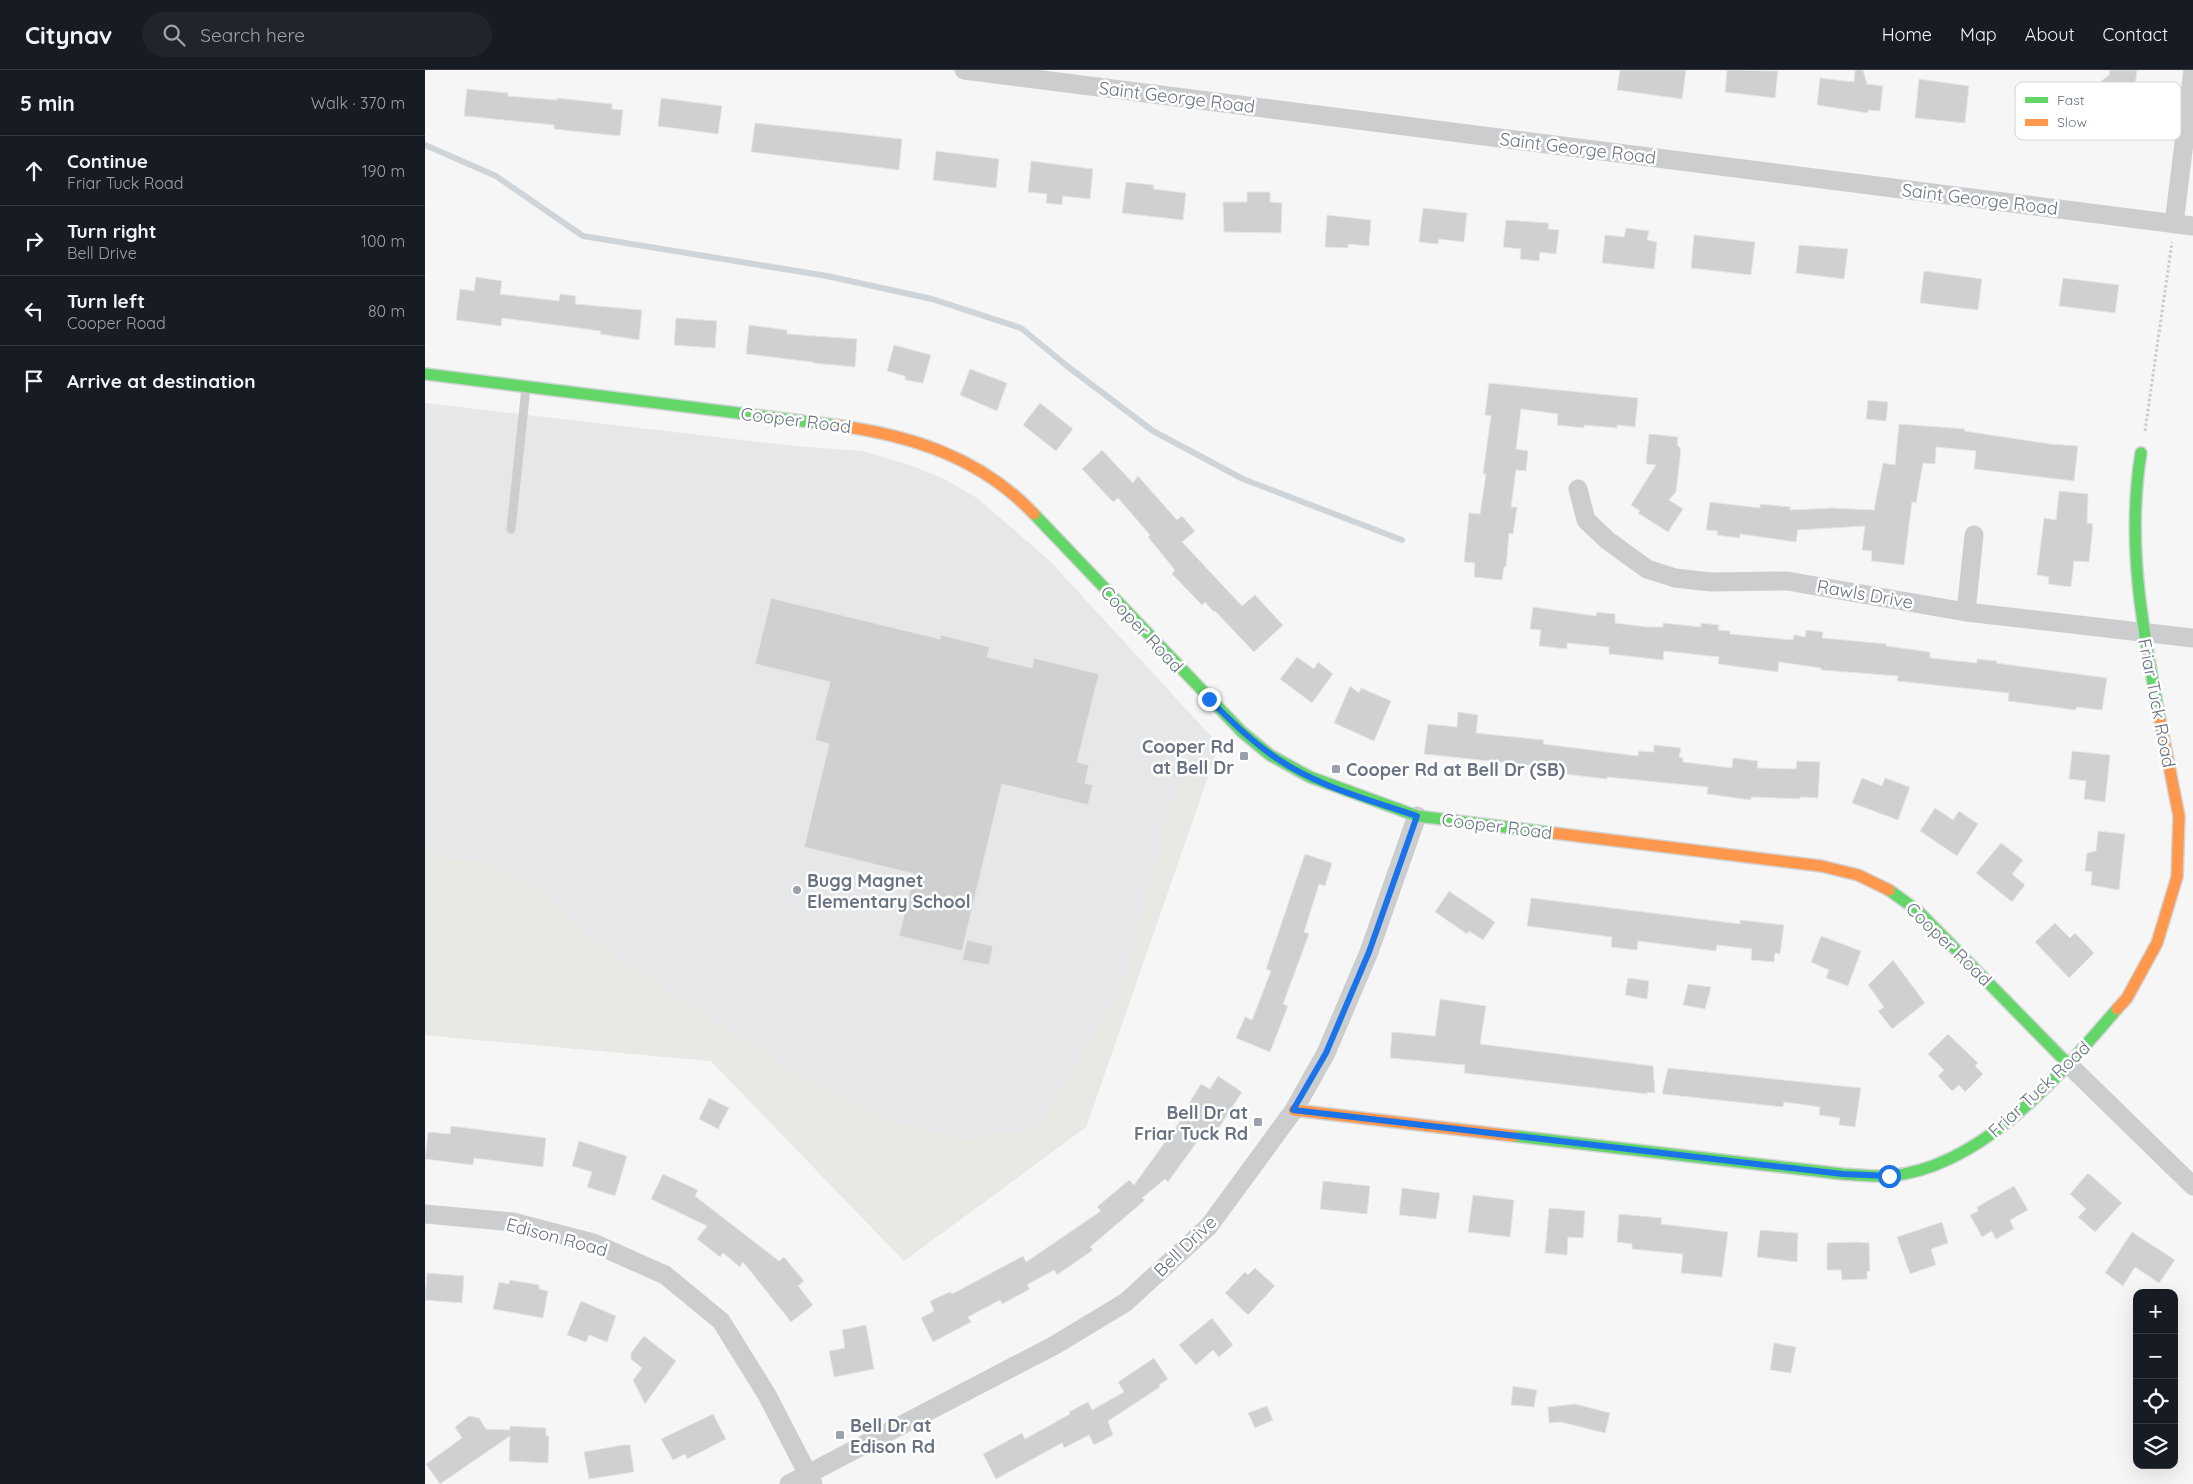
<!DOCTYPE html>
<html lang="en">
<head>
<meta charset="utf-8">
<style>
  body { margin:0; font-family:Quicksand,sans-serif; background:#20242c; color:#f1f3f6 }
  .controls { position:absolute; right:15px; bottom:15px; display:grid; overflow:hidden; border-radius:10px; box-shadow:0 5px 20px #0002 }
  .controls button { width:45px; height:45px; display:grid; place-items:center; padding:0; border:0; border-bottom:1px solid #363941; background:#171b24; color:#f1f3f6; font:25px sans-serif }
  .stop { position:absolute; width:15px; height:15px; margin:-11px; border:4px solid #1a73e8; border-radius:50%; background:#fff }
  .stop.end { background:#1a73e8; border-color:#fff; box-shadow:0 1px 5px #0008 }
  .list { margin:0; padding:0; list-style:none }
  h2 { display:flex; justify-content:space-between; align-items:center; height:65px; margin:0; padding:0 20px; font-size:21px }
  h2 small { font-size:16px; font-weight:400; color:#9ea1a6 }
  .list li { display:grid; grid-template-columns:32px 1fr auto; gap:15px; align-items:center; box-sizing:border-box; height:70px; padding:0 20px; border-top:1px solid #363941 }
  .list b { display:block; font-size:19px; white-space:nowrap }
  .list p { margin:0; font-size:16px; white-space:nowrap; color:#9ea1a6 }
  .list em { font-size:16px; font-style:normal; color:#9ea1a6 }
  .icon { flex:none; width:28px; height:28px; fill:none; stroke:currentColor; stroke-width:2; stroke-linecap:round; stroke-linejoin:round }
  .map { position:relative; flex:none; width:1768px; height:1414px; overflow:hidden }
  header { display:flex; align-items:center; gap:30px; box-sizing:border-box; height:70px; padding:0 25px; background:#171b24; border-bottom:1px solid #363941 }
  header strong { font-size:24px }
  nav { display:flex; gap:28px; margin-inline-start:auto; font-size:18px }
  .search { width:350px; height:45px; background:#20242c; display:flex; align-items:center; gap:12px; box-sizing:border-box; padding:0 18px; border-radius:28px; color:#9ea1a6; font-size:19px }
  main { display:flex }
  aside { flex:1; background:#171b24 }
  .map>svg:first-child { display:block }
</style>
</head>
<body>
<header>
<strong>Citynav</strong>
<div class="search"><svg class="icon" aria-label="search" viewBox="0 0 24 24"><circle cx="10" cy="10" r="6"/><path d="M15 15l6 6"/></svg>Search here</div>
<nav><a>Home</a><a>Map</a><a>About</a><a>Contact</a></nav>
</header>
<main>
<aside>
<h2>5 min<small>Walk · 370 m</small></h2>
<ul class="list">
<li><svg class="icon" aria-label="ahead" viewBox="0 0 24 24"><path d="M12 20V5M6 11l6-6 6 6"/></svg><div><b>Continue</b><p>Friar Tuck Road</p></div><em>190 m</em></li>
<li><svg class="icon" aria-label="right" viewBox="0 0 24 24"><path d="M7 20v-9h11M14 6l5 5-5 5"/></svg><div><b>Turn right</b><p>Bell Drive</p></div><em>100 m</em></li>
<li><svg class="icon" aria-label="left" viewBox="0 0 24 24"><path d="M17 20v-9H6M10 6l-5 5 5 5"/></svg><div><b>Turn left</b><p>Cooper Road</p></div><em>80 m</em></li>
<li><svg class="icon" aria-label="arrive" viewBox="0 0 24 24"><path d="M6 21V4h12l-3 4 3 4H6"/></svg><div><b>Arrive at destination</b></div></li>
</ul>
</aside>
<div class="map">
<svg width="1768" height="1414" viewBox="0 0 1768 1414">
  <rect width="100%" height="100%" fill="#f6f6f6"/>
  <path fill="#e6e7e8" d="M 0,333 L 370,376 L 437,381 L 485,395 L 517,408 L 552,428 L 624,490 L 794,675 L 661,1057 L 479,1191 L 286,991 L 0,965 Z"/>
  <path fill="#e6e9e4" d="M 794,675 L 661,1057 L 479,1191 L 286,991 L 0,965 L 0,779 L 24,788 L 54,791 L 116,822 L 174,875 L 352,991 L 447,1045 L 539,1069 L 612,1059 L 694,922 L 705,892 L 742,747 L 753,716 L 768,696 Z"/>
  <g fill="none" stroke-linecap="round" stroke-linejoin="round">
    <path stroke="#cfd4d8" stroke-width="6" d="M 0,75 L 71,106 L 158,166 L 402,206 L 507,229 L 596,258 L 642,296 L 728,361 L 818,409 L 977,470"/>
  </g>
  <path fill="#cfd0d1" stroke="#e6e6e6" d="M 1195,0 L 1261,0 L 1257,29 L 1192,20 Z
    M 1302,0 L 1353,1 L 1350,28 L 1300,22 Z
    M 1430,0 L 1438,0 L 1442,14 L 1458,16 L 1455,41 L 1443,40 L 1443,43 L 1392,35 L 1395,8 L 1429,12 Z
    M 1685,0 L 1712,0 L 1709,26 L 1713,32 L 1668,65 L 1650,39 L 1674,22 L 1670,16 L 1684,5 Z
    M 1494,9 L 1544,16 L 1540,53 L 1490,48 Z
    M 42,19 L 83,23 L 83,26 L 132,30 L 132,28 L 187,34 L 187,39 L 198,40 L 195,66 L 129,59 L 129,55 L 39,46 Z
    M 236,28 L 297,36 L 293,64 L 233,56 Z
    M 330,53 L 477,69 L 474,100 L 326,82 Z
    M 511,81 L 574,89 L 571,118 L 508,110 Z
    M 606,91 L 668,99 L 665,129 L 638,126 L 637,135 L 621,133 L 622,124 L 603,122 Z
    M 701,112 L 729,115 L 728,119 L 761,123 L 758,150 L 697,143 Z
    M 822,122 L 845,122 L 845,132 L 857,133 L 856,163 L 799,162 L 798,132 L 822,132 Z
    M 998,138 L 1042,143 L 1039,172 L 1014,169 L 1013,174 L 994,172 Z
    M 902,145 L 946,150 L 944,176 L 923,174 L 923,178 L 900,177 Z
    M 1081,150 L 1124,153 L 1123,159 L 1134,160 L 1131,184 L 1115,182 L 1114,191 L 1095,189 L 1096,179 L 1078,177 Z
    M 1201,158 L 1224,161 L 1222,170 L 1232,172 L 1229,199 L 1177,193 L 1180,165 L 1199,167 Z
    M 1269,165 L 1330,172 L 1326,205 L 1266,198 Z
    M 1374,175 L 1423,179 L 1419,209 L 1371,203 Z
    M 1499,201 L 1557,209 L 1553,240 L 1495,233 Z
    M 51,207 L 77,211 L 75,224 L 134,231 L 135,224 L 151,226 L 150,234 L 217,240 L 214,270 L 175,264 L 176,261 L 77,248 L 76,256 L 31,250 L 35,219 L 49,221 Z
    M 1638,208 L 1694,215 L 1690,243 L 1634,236 Z
    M 251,248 L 292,251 L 290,278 L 249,275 Z
    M 324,255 L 362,260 L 362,264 L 432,269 L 430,297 L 388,293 L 388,292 L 321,284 Z
    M 469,275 L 506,285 L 498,313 L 480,310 L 480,306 L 462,301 Z
    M 545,299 L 582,313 L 572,341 L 535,325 Z
    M 1064,313 L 1213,328 L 1210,357 L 1192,355 L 1192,358 L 1159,355 L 1159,358 L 1132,355 L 1133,344 L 1096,339 L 1091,379 L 1103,381 L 1101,401 L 1091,400 L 1086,437 L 1092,437 L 1088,464 L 1084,463 L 1081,497 L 1079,497 L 1077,510 L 1049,507 L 1050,493 L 1039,492 L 1044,443 L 1055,444 L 1061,404 L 1058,404 L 1066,346 L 1060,345 Z
    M 1443,330 L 1463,332 L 1461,351 L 1441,349 Z
    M 615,333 L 648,359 L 631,381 L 598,355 Z
    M 1474,354 L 1540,359 L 1539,361 L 1625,374 L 1653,376 L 1649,411 L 1549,399 L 1551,381 L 1511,377 L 1510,394 L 1498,393 L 1491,433 L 1487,432 L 1479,495 L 1446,491 L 1447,481 L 1437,480 L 1440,456 L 1373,460 L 1371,472 L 1315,464 L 1315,468 L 1292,465 L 1293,461 L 1281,460 L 1285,432 L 1335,438 L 1335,434 L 1365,437 L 1365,440 L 1407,438 L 1449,440 L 1458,393 L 1470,395 Z
    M 1224,364 L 1253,367 L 1252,375 L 1256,379 L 1251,422 L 1244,430 L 1258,439 L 1243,462 L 1213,443 L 1215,441 L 1206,435 L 1231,395 L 1221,394 Z
    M 677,380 L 708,413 L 713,406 L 752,450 L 757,446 L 770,461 L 757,472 L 817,536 L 830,525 L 858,555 L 829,582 L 790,541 L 789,542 L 780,532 L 777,535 L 747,504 L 750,500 L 723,467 L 725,465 L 693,428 L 688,432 L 657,399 Z
    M 1634,421 L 1663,424 L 1662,453 L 1668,454 L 1664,492 L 1649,491 L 1646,517 L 1623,514 L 1624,507 L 1612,505 L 1619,448 L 1631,450 Z
    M 346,528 L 515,569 L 516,565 L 565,577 L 562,587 L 607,598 L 609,588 L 674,604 L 652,692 L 664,695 L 660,713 L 668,715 L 663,735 L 577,714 L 537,881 L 474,866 L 489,804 L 379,777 L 404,674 L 390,670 L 405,612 L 330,594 Z
    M 1108,537 L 1171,546 L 1172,542 L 1190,544 L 1190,553 L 1222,557 L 1238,557 L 1238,553 L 1276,557 L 1276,553 L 1294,555 L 1293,560 L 1305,561 L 1305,564 L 1368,570 L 1369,565 L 1380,567 L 1381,560 L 1398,562 L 1397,568 L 1462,574 L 1461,576 L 1505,582 L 1505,588 L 1552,593 L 1552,589 L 1572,591 L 1571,593 L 1682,608 L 1677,640 L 1651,637 L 1651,640 L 1583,631 L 1584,623 L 1472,611 L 1473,606 L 1396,600 L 1396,598 L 1354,592 L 1353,602 L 1293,594 L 1294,587 L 1239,581 L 1238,590 L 1184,584 L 1184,577 L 1142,573 L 1142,579 L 1114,576 L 1116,560 L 1105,559 Z
    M 872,587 L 889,599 L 893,592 L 908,604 L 887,633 L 855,609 Z
    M 925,616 L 934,623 L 936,618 L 966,631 L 949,671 L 909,653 Z
    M 1033,642 L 1053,645 L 1051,663 L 1119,670 L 1118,674 L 1213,686 L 1214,681 L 1229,682 L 1229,675 L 1256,678 L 1254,687 L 1258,688 L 1258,692 L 1307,698 L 1308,688 L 1333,691 L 1332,698 L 1371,699 L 1372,691 L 1395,692 L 1393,728 L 1375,727 L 1375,729 L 1326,727 L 1326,730 L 1282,724 L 1283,717 L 1182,707 L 1182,709 L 1139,704 L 1139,699 L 999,684 L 1003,654 L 1032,657 Z
    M 1647,681 L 1685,685 L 1680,732 L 1659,729 L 1661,711 L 1644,709 Z
    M 1437,708 L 1457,716 L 1460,708 L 1485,717 L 1473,750 L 1427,733 Z
    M 1510,738 L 1528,750 L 1534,741 L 1553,754 L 1532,786 L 1495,761 Z
    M 1673,761 L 1700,764 L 1694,820 L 1666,815 L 1667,802 L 1660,801 L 1662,783 L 1671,781 Z
    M 1576,773 L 1598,790 L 1587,804 L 1600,815 L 1587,832 L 1551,803 Z
    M 880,784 L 907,793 L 900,816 L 894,814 L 879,862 L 884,864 L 858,934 L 863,936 L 845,982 L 811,968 L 820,947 L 827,950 L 846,901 L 841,899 Z
    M 1024,821 L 1070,852 L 1058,870 L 1044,861 L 1042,864 L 1010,842 Z
    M 1106,828 L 1315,854 L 1315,850 L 1359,855 L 1355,884 L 1350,883 L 1349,892 L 1326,890 L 1327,879 L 1292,875 L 1291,881 L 1213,871 L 1212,880 L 1186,877 L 1187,867 L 1102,856 Z
    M 1630,853 L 1645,868 L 1650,863 L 1669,883 L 1644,908 L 1610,872 Z
    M 1396,866 L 1436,881 L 1423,916 L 1401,908 L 1404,900 L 1386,892 Z
    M 542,870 L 568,876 L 564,895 L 537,890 Z
    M 1468,890 L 1500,933 L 1467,959 L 1453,941 L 1459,937 L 1443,915 Z
    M 1203,908 L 1224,911 L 1222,929 L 1200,925 Z
    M 1263,914 L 1286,917 L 1280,939 L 1258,935 Z
    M 1015,929 L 1061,936 L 1055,974 L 1228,996 L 1230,1023 L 1222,1022 L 1222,1024 L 1039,1003 L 1040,995 L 965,988 L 967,962 L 1010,966 Z
    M 1523,964 L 1553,993 L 1550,996 L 1558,1004 L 1540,1022 L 1534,1015 L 1527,1021 L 1513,1006 L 1519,1000 L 1503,984 Z
    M 1243,998 L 1436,1018 L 1430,1057 L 1414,1055 L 1415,1048 L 1394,1045 L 1395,1037 L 1359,1032 L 1358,1037 L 1237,1024 Z
    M 793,1006 L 817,1022 L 793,1059 L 785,1054 L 743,1112 L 740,1109 L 717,1128 L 720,1130 L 665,1177 L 668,1180 L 632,1205 L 629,1200 L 602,1215 L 605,1219 L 577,1234 L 575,1230 L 543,1247 L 546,1252 L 508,1272 L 496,1248 L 509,1241 L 505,1231 L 525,1222 L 527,1224 L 598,1186 L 601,1192 L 676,1141 L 672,1137 L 704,1110 L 709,1115 L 766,1036 L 763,1035 L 776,1014 L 785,1019 Z
    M 284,1028 L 304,1038 L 293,1059 L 274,1049 Z
    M 26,1056 L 121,1068 L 118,1097 L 49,1088 L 48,1095 L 0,1089 L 3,1062 L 25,1064 Z
    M 154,1071 L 202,1086 L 190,1126 L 162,1117 L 167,1102 L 147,1096 Z
    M 1663,1103 L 1697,1133 L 1670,1162 L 1653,1147 L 1661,1139 L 1645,1124 Z
    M 238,1104 L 273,1120 L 270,1126 L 354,1191 L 359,1187 L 379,1211 L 373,1216 L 388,1235 L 366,1252 L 318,1192 L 315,1197 L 298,1183 L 295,1187 L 272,1169 L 282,1156 L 226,1129 Z
    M 898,1111 L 945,1116 L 942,1144 L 895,1139 Z
    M 1589,1116 L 1603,1140 L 1585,1150 L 1589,1159 L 1571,1169 L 1567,1161 L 1557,1167 L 1545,1145 L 1553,1141 L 1552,1137 Z
    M 977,1118 L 1015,1123 L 1011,1149 L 974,1145 Z
    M 1048,1125 L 1089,1130 L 1085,1167 L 1043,1162 Z
    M 1124,1138 L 1160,1141 L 1158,1168 L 1143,1167 L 1142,1185 L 1120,1183 Z
    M 1194,1144 L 1237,1148 L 1236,1154 L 1303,1162 L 1297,1207 L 1256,1203 L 1258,1184 L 1207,1179 L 1207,1174 L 1192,1172 Z
    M 1517,1152 L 1523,1173 L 1506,1179 L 1511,1195 L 1485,1204 L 1472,1167 Z
    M 1335,1160 L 1373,1163 L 1372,1192 L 1332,1187 Z
    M 1707,1162 L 1750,1190 L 1734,1213 L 1710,1197 L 1698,1216 L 1680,1203 Z
    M 1432,1172 L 1444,1173 L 1445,1201 L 1442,1201 L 1442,1209 L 1417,1210 L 1416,1200 L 1402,1200 L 1402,1173 Z
    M 830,1198 L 850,1216 L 823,1245 L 800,1223 L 820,1202 L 823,1205 Z
    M 2,1203 L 39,1206 L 37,1233 L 0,1230 Z
    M 85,1210 L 114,1215 L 114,1219 L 123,1221 L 118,1248 L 68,1239 L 74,1212 L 84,1214 Z
    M 156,1231 L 191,1246 L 182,1272 L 164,1265 L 161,1272 L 142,1265 Z
    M 787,1248 L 808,1275 L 794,1287 L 788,1280 L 771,1295 L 754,1275 Z
    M 441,1255 L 449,1299 L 409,1307 L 404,1281 L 420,1278 L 417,1260 Z
    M 219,1266 L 251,1291 L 220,1334 L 208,1310 L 217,1298 L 206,1289 L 206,1283 Z
    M 1349,1273 L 1371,1277 L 1366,1303 L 1345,1300 Z
    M 729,1288 L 743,1309 L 734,1315 L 735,1317 L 683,1351 L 688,1365 L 669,1375 L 664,1365 L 639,1378 L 637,1373 L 571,1409 L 558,1384 L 597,1363 L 600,1369 L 645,1344 L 644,1342 L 663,1332 L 667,1340 L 699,1322 L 693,1312 Z
    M 1088,1316 L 1112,1320 L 1109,1337 L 1086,1335 Z
    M 1150,1334 L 1185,1343 L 1180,1363 L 1136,1352 L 1124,1353 L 1123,1337 Z
    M 842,1336 L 848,1350 L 830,1358 L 823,1343 Z
    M 288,1344 L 301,1369 L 262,1389 L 260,1384 L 248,1390 L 236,1369 Z
    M 44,1346 L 54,1348 L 61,1359 L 85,1360 L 85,1356 L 121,1358 L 121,1366 L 124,1366 L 123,1393 L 84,1391 L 85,1366 L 15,1414 L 1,1394 L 37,1368 L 30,1357 Z
    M 198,1375 L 205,1375 L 209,1402 L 164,1409 L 159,1382 Z"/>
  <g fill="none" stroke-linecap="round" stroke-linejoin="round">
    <defs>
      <path id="fast" d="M 0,304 L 409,355
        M 1716,383 C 1701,474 1718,561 1735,650
        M 609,444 L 817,662 L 845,685 L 885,707 L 992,746 L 1128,763
        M 1464,820 L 1493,841 L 1644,995
        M 1089,1066 L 1418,1104 C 1433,1105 1449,1107 1464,1106 C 1557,1098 1635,1005 1692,939"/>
      <path id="slow" d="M 409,355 C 485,365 555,387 609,444
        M 1128,763 L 1396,796 L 1433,805 L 1464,820
        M 1692,939 L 1702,928 L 1732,873 L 1752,807 L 1754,746 L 1735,650
        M 869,1040 L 1089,1066"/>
    </defs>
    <use href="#fast" stroke="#d2d3d4" stroke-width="14"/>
    <use href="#slow" stroke="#d2d3d4" stroke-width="14"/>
    <path stroke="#cacbcc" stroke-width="3" stroke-dasharray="2.5 2.5" stroke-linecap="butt" d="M 1720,361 L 1747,172"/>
    <path stroke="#cccdcf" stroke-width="9" d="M 86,459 L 101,318"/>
    <path stroke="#cccdcf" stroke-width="19" d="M 539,0 L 1768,156
      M 1749,154 L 1768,0
      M 1153,419 L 1161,450 L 1182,470 L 1222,499 L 1250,508 L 1286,512 L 1362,511 L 1541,542 L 1768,568
      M 1541,542 L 1549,465
      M 1644,995 L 1768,1116
      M 0,1144 L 88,1152 L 168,1173 L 240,1205 L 296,1251 L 342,1325 L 388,1414
      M 364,1414 L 630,1275 L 701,1232 L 784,1156 L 869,1040 L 901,983 L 944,882 L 992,746"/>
    <use href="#fast" stroke="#63d668" stroke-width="11"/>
    <use href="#slow" stroke="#ff974d" stroke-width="11"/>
  </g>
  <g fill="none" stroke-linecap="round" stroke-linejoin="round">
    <path stroke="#1a73e8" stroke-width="6" d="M 784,629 C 803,648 822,667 844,683 C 887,715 942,729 992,746 L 944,882 L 901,983 L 868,1040 L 1418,1104 L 1464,1106"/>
  </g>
  <g fill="#9aa1ab" stroke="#fff" stroke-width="2">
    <rect x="814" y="681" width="10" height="10" rx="2.5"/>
    <rect x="906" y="694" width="10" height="10" rx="2.5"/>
    <circle cx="372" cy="820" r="5"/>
    <rect x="828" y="1047" width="10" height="10" rx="2.5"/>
    <rect x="410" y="1360" width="10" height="10" rx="2.5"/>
  </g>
  <g text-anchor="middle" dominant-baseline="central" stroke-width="5" stroke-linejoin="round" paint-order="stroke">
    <g font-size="18" fill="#697383" stroke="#fff">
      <text transform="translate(752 27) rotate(7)">Saint George Road</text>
      <text transform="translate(1153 78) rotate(7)">Saint George Road</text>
      <text transform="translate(1555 129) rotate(7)">Saint George Road</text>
      <text transform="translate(371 350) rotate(7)">Cooper Road</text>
      <text transform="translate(1440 524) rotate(10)">Rawls Drive</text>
      <text transform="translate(717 559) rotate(47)">Cooper Road</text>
      <text transform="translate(1732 633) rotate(79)">Friar Tuck Road</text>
      <text transform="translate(1072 756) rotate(7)">Cooper Road</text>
      <text transform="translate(1524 874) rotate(44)">Cooper Road</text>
      <text transform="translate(1614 1019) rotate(-43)">Friar Tuck Road</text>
      <text transform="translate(132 1167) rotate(15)">Edison Road</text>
      <text transform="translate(760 1176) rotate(-44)">Bell Drive</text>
    </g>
    <g font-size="18" font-weight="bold" fill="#697383" stroke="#fff" text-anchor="start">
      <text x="809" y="676" text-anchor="end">Cooper Rd<tspan x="809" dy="21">at Bell Dr</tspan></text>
      <text x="921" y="699">Cooper Rd at Bell Dr (SB)</text>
      <text x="382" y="810">Bugg Magnet<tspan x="382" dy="21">Elementary School</tspan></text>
      <text x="823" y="1042" text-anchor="end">Bell Dr at<tspan x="823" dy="21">Friar Tuck Rd</tspan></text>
      <text x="425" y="1355">Bell Dr at<tspan x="425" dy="21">Edison Rd</tspan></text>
    </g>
  </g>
  <rect x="1590" y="12" width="166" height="58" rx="8" fill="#fff" stroke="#d2d5da" stroke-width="1"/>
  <rect x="1600" y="27" width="23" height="6" fill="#63d668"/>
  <rect x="1600" y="49" width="23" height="7" fill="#ff974d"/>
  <g font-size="14" fill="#697383">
    <text x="1632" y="35">Fast</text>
    <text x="1632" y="57">Slow</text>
  </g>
</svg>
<div class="controls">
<button>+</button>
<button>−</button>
<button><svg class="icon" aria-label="locate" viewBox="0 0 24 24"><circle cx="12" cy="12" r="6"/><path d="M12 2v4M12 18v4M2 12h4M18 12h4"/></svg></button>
<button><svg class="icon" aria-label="layers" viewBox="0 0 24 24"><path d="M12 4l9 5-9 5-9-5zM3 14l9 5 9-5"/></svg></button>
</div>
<div class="stop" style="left:1464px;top:1106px"></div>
<div class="stop end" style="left:784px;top:629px"></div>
</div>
</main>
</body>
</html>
